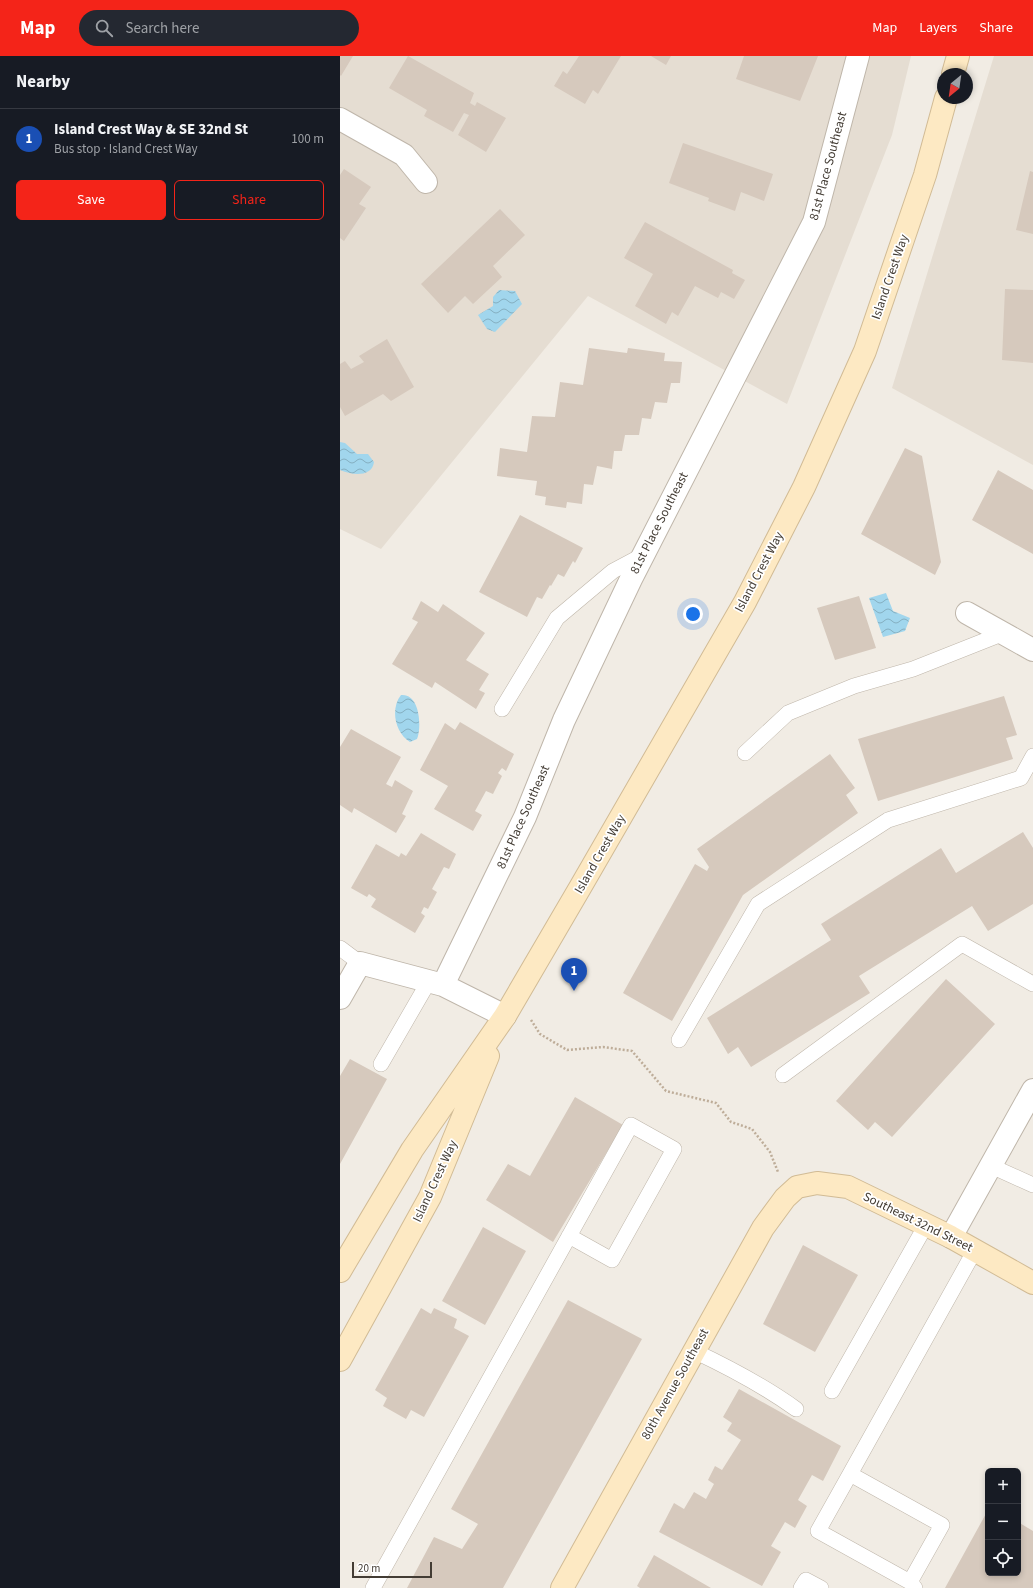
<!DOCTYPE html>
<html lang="en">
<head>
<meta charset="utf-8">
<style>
  body { margin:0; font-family:"Source Sans 3",sans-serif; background:#242831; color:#f1f3f6 }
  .controls { position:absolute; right:12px; bottom:12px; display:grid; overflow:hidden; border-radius:6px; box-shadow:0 2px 6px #0003 }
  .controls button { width:36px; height:36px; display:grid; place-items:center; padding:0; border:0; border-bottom:1px solid #363941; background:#171b24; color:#f1f3f6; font:20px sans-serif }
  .compass { position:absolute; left:597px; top:12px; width:36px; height:36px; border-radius:50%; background:#171b24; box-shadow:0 2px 6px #0003; rotate:209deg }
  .scale { position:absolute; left:12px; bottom:10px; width:80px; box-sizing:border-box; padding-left:4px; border:2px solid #433c34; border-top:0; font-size:11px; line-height:14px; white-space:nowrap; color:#433c34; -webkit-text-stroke:3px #fff; paint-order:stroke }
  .you { position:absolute; left:353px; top:558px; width:14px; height:14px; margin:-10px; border:3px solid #fff; border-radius:50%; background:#1a73e8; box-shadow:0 0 0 6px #1a73e833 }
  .badge { display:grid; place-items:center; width:26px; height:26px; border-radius:50%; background:#f42419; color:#fff; font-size:13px; font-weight:700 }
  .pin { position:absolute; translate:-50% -33px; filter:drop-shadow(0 1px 2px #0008) }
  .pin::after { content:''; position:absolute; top:21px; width:14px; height:12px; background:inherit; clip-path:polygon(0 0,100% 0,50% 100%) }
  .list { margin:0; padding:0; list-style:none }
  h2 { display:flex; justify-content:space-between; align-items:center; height:52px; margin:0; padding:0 16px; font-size:17px }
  h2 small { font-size:13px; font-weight:400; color:#9ea1a6 }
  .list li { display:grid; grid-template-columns:26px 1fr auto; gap:12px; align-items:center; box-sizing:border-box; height:60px; padding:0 16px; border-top:1px solid #363941 }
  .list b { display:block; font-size:15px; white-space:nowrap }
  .list p { margin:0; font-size:13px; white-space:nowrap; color:#9ea1a6 }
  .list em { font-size:13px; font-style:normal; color:#9ea1a6 }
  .actions { display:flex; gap:8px; padding:12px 16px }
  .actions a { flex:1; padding:9px 0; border:1px solid #f42419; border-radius:6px; text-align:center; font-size:14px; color:#f42419 }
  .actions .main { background:#f42419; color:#fff }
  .icon { flex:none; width:22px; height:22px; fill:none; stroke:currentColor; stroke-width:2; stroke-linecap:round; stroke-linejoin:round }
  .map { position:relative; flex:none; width:693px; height:1532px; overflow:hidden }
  header { display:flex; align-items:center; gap:24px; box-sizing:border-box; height:56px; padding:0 20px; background:#f42419; color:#fff }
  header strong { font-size:19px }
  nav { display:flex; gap:22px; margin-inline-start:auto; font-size:14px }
  .search { width:280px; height:36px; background:#242831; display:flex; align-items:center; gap:10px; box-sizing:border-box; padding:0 14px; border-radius:22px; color:#9ea1a6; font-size:15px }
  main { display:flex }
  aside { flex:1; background:#171b24 }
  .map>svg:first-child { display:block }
</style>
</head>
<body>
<header>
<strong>Map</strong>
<div class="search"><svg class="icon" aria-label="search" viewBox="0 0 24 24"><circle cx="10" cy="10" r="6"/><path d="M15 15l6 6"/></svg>Search here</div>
<nav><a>Map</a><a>Layers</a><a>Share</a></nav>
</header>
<main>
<aside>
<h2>Nearby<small></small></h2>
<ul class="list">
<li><span class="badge" style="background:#1a4fb4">1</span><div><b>Island Crest Way &amp; SE 32nd St</b><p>Bus stop · Island Crest Way</p></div><em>100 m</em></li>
</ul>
<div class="actions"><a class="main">Save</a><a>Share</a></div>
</aside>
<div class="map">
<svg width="693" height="1532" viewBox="0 0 693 1532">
  <defs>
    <pattern id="water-waves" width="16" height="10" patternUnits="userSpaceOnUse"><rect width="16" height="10" fill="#a1d6ed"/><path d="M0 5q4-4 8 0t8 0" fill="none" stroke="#85afc1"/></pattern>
  </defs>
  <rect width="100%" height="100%" fill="#f1ece4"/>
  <path fill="#e5ddd2" d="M 0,0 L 571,0 L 552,79 L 447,348 L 248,240 L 41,493 L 0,473 Z
    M 654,0 L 693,0 L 693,409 L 552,332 Z"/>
  <path fill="url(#water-waves)" d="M 159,234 L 175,235 L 182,248 L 155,276 L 147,273 L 138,259 L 153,250 L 153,241 Z
    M 0,386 L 5,387 L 17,398 L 28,398 L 34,406 C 32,422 11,419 0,414 Z
    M 546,537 L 553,555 L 570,562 L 565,575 L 543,581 L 529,542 Z
    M 61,639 C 80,637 82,671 77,683 L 70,686 C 55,677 50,653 61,639 Z"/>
  <path fill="#d6c9bd" d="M 0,0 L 13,0 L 1,20 L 0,19 Z
    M 68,0 L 134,37 L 130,47 L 135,50 L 137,46 L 166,62 L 146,96 L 118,79 L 129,59 L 124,57 L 113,76 L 84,60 L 87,54 L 49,32 Z
    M 239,0 L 281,0 L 258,38 L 253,34 L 245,48 L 214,30 L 223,15 L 227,18 Z
    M 311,0 L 331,0 L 326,9 Z
    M 404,0 L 478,0 L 460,45 L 396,23 Z
    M 343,87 L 433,118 L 424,145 L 401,136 L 395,155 L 368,145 L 369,142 L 329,127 Z
    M 4,113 L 31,131 L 19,148 L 26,152 L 4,185 L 0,182 L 0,119 Z
    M 690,115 L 693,116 L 693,178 L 676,174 Z
    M 160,153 L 185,179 L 153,210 L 162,221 L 133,248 L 125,240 L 108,257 L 81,228 Z
    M 305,166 L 393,214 L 392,217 L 405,224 L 394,243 L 381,236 L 378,242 L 355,230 L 338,260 L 332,256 L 326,268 L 295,250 L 313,218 L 284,202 Z
    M 665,233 L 693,234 L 693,307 L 662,304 Z
    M 47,283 L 74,331 L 51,345 L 43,338 L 5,360 L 0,351 L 0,308 L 5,305 L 11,313 L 24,306 L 19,300 Z
    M 249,292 L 287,297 L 288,292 L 325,297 L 324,305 L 342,306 L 340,327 L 331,327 L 327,347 L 315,346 L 311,363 L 302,362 L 299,379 L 285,379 L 282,395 L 274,395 L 272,413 L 257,410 L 253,429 L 244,428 L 242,448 L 227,446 L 226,452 L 205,449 L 206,441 L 195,439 L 197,425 L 157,420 L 160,392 L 187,396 L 192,360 L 215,361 L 220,326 L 243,329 Z
    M 565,392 L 582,400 L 601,506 L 595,519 L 521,478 Z
    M 658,414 L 693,434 L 693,498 L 632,464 Z
    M 180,459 L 243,492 L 235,507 L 233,505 L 224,521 L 218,518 L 211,530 L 210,529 L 202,543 L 197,541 L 187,561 L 139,536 Z
    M 519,540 L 536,592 L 495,604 L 477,552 Z
    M 81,545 L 98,556 L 103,548 L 145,577 L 126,604 L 149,618 L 139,634 L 145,637 L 136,653 L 95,626 L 92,632 L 52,608 L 78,566 L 72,563 Z
    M 664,640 L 677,679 L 666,682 L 673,703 L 538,745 L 518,683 Z
    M 120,666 L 174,698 L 166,715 L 162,712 L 158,717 L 162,720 L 153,738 L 146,735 L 135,755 L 142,759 L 133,775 L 94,753 L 108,730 L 80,714 L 105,667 L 115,674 Z
    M 11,673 L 61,701 L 46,728 L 52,731 L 55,724 L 73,735 L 62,758 L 66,760 L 56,777 L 14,752 L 12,757 L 0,749 L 0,691 Z
    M 490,698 L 515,732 L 506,739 L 518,757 L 403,839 L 332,965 L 283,937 L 355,808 L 367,815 L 369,811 L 357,793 Z
    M 683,776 L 693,792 L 693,848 L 648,875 L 632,850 L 519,920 L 530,937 L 411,1011 L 398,991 L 388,998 L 367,962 L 491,884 L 481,868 L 601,792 L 616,817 Z
    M 81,777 L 116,798 L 109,813 L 104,811 L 92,833 L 97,836 L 88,853 L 84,851 L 81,857 L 85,860 L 75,877 L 31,851 L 36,843 L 29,838 L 27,841 L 11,832 L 36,788 L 59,801 L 61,797 L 66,800 Z
    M 606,923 L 655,968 L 552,1081 L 535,1066 L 528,1074 L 496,1045 Z
    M 10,1003 L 47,1023 L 0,1108 L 0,1020 Z
    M 235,1041 L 283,1069 L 213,1186 L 146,1144 L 168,1108 L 190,1120 Z
    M 143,1171 L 186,1195 L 145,1269 L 102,1245 Z
    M 463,1189 L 518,1219 L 475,1296 L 423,1268 Z
    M 228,1244 L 302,1283 L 163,1532 L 67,1532 L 94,1481 L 122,1493 L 138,1468 L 111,1453 Z
    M 81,1252 L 91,1258 L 94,1252 L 117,1263 L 114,1272 L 129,1280 L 84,1361 L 71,1354 L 66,1363 L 43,1350 L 47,1342 L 35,1334 Z
    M 399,1333 L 501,1390 L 483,1425 L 472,1419 L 458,1444 L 467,1450 L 455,1472 L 445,1466 L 431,1490 L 441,1496 L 422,1530 L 319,1476 L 334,1447 L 344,1453 L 354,1436 L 366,1443 L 374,1428 L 368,1424 L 375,1410 L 382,1414 L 401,1384 L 387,1375 L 392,1367 L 383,1361 Z
    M 648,1454 L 648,1517 L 678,1517 L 678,1466 L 693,1475 L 693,1532 L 605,1532 Z
    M 314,1499 L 371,1532 L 300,1532 L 297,1530 Z"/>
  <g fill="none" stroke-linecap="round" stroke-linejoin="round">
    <defs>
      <path id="lane" d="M 162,653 L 217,562 L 273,515 L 303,499
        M 405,697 L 448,657 L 514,630 L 573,613 L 664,577
        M 0,892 L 20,907
        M 339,984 L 418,848 L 548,764 L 681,722 L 693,700
        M 41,1008 L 89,925
        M 443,1019 L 622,888 L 693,928
        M 651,1110 L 693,1129
        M 354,1295 C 390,1312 424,1330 456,1353
        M 492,1335 L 586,1169
        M 510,1418 L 635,1194
        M 570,1526 L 602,1469 L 510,1418 L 478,1475 L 570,1526 L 575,1532
        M 33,1532 L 291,1069 L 334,1093 L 272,1204 L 229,1180
        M 461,1532 L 466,1524 L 481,1532"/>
      <path id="street" d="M 0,63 L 64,99 L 86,126
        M 627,557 L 693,594
        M 103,929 L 185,761 L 224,664 L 291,523 L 474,166 L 518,0
        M 0,942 L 20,907 L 103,929 L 165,960
        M 611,1181 L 693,1034"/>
      <path id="secondary" d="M 613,18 L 618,0
        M 0,1215 L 72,1094 L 165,960 L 241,830 L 405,546 L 464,431 L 525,295 L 585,119 L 606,42
        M 0,1304 L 90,1141 L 148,1000
        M 222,1532 L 423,1172 L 445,1142 L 457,1131 L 477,1127 L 508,1131 L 611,1181 L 693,1227"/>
    </defs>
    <use href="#lane" stroke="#bfb6aa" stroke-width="16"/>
    <use href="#street" stroke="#bfb6aa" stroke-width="24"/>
    <use href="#secondary" stroke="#d1bb95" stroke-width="24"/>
    <path stroke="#bead99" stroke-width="2.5" stroke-dasharray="2 2" stroke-linecap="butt" d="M 191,964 L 200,978 L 227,994 L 263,991 L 292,995 L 326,1035 L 376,1047 L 391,1066 L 412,1073 L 430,1096 L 438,1116"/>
    <use href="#lane" stroke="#fff" stroke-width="15"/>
    <use href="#street" stroke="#fff" stroke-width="22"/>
    <use href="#secondary" stroke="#fde9c3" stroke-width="22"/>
  </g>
  <g text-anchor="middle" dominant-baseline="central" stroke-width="3.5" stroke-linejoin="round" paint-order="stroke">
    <g font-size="13" fill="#433c34" stroke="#fff">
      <text transform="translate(488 110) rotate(-75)">81st Place Southeast</text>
      <text transform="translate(550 221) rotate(-71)">Island Crest Way</text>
      <text transform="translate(319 467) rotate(-63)">81st Place Southeast</text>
      <text transform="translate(419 516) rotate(-62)">Island Crest Way</text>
      <text transform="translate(183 761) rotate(-66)">81st Place Southeast</text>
      <text transform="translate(260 798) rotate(-60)">Island Crest Way</text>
      <text transform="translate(95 1125) rotate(-65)">Island Crest Way</text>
      <text transform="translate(578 1166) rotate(26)">Southeast 32nd Street</text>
      <text transform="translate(335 1328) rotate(-61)">80th Avenue Southeast</text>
    </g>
  </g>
</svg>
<div class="controls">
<button>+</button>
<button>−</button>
<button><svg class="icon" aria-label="locate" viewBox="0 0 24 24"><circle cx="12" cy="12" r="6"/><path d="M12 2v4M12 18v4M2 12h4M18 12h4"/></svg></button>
</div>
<svg class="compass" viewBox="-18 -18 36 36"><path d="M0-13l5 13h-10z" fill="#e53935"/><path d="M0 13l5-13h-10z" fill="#9ea1a6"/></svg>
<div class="scale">20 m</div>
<div class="you"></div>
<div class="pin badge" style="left:234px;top:935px;background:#1a4fb4">1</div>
</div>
</main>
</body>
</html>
